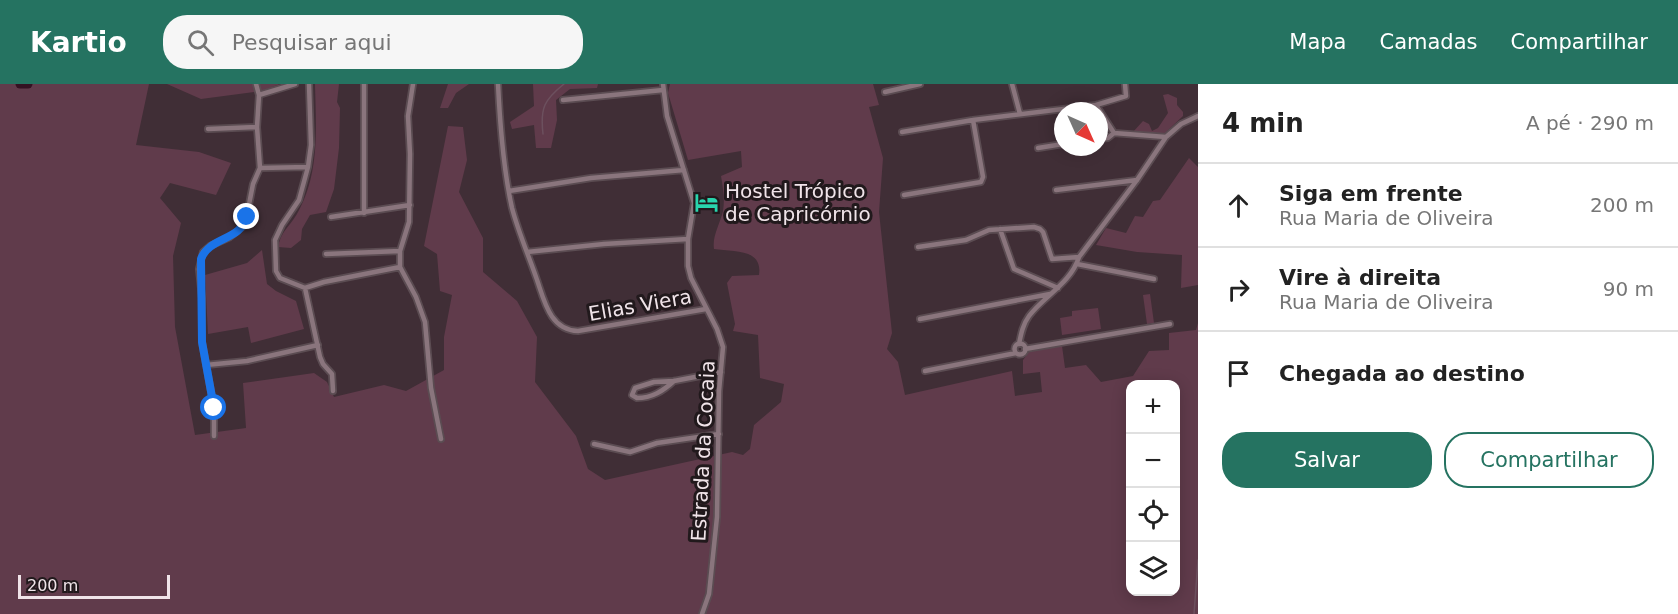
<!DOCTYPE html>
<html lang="pt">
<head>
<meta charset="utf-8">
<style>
  body { margin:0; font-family:"DejaVu Sans",sans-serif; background:#f6f6f6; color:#222 }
  .controls { position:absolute; right:18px; bottom:18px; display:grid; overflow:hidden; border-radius:12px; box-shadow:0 3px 15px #0003 }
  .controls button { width:54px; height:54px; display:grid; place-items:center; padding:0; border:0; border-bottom:2px solid #e0e0e0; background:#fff; color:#222; font:30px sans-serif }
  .compass { position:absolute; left:1054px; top:18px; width:54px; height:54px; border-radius:50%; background:#fff; box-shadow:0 3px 15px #0003; rotate:135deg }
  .scale { position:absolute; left:18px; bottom:15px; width:152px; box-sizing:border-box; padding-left:6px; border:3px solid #f0e4e9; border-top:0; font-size:16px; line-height:21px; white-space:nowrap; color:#f0e4e9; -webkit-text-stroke:4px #21191c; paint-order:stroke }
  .stop { position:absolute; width:18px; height:18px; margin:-14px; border:4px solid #1a73e8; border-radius:50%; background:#fff }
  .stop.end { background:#1a73e8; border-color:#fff; box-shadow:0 2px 6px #0008 }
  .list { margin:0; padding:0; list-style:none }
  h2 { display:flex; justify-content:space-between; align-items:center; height:78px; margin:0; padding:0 24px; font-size:26px }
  h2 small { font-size:20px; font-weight:400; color:#767676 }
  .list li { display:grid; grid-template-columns:39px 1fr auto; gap:18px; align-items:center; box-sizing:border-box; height:84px; padding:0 24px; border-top:2px solid #e0e0e0 }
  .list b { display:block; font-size:22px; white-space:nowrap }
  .list p { margin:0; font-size:20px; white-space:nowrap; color:#767676 }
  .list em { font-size:20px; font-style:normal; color:#767676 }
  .actions { display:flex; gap:12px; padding:18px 24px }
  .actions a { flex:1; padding:14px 0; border:2px solid #257361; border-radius:24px; text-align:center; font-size:21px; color:#257361 }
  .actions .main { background:#257361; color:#fff }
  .icon { flex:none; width:33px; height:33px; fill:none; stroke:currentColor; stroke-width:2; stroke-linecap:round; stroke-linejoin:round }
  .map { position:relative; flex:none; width:1198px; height:530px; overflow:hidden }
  header { display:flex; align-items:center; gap:36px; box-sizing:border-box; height:84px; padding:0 30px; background:#257361; color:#fff }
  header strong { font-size:28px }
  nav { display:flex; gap:33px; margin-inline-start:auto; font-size:21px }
  .search { width:420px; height:54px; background:#f6f6f6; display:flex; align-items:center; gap:15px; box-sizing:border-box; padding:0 21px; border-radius:24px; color:#767676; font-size:22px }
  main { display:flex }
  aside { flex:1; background:#fff }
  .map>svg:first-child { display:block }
</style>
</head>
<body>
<header>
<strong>Kartio</strong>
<div class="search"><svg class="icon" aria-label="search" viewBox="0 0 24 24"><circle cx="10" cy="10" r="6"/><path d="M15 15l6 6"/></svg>Pesquisar aqui</div>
<nav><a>Mapa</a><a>Camadas</a><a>Compartilhar</a></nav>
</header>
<main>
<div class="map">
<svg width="1198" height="530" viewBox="0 0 1198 530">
  <rect width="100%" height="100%" fill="#402e36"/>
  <path fill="#603b4b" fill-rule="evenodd" d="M 0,0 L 149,0 L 136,61 L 199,68 L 231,79 L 216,111 L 170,99 L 160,114 L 181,139 L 173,172 L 175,243 L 195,351 L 246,344 L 243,299 L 314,289 L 327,298 L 334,313 L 384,301 L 406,307 L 444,286 L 444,253 L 452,211 L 440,207 L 437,170 L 424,162 L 448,42 L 463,43 L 467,76 L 459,108 L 483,154 L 483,188 L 517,217 L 537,253 L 535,298 L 576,352 L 588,385 L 605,396 L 732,368 L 743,371 L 750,365 L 754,341 L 781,318 L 784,300 L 760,294 L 758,251 L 733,247 L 735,240 L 727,199 L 732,192 L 759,191 C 763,164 733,168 714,165 C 712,152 720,140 723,127 C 725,115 723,104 721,92 L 742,83 L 741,67 L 688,76 L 668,9 L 670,0 L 873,0 L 879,21 L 869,23 L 883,74 L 879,128 L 892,249 L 887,265 L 898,278 L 905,311 L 1012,287 L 1015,312 L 1042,308 L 1040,288 L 1023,290 L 1023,276 L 1031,265 L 1062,262 L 1065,284 L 1086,281 L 1101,298 L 1133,292 L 1149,267 L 1169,266 L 1169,249 L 1196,246 L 1198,239 L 1198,530 L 0,530 ZM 1130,300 L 1176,300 L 1176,508 L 1130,508 Z
    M 167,0 L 280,0 L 262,7 L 201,15 Z
    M 315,0 L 339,0 L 337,18 L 340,24 L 339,64 L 334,105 L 326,128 L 310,131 L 302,145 L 301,156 L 291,164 L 278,163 C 282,145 290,143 298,128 C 320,88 316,43 315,0 Z
    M 448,0 L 469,0 L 456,9 L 448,24 L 440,24 Z
    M 533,0 L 598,0 L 597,4 L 570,5 L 556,16 L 557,36 L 551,64 L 536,64 L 534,41 L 512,45 L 510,38 L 534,22 Z
    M 1168,10 L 1177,14 L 1177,21 L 1183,28 L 1183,32 L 1164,50 L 1158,51 L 1133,48 L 1143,37 L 1149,40 L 1152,47 L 1158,44 L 1168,29 L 1163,11 Z
    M 1189,74 L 1198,83 L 1198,201 L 1181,204 L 1182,171 L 1137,168 L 1096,161 L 1106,144 L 1126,149 L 1135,132 L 1143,133 L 1153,117 L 1160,116 Z
    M 262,166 L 267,200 L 276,207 L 296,217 L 304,245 L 251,259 L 248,243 L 208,250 L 205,191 L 247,179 Z
    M 1150,210 L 1154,239 L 1147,240 L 1143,211 Z
    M 1098,224 L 1101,245 L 1062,251 L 1060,234 L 1072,232 L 1072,227 Z"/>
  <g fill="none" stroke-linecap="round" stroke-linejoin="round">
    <path stroke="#6c505e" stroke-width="1.5" d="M 543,50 C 540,24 544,16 564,0
      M 1194,530 L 1198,476"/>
    <path stroke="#341122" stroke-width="9" d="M 20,0 L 28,0"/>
    <defs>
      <path id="street" d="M 413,0 L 408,32 L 410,70 L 409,138 L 400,167 L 400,183 L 416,213 L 425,238 L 431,304 L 441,355
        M 498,0 C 500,41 503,84 512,124 C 518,147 528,170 536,193 C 544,215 549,246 578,247 L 706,225
        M 663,0 L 667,32 L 694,119 L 688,155 L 688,182 L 691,194 L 717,245 L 723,263 L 719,307 L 717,433 L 709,510 L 702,530
        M 1012,0 L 1020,30
        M 885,8 L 920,0
        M 259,11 L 295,0
        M 563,16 L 663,6
        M 1096,21 L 1114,49 L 1166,53
        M 208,45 L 257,43
        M 902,48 L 973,36 L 1096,21 L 1126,12 L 1125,0
        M 1099,55 L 1108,54 L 1114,49
        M 1038,64 L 1063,60
        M 308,83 L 299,116 L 282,141 L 275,156 L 276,187 L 280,194 L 305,204 L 324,198 L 400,183
        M 260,84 L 308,83 L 311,61 L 309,0
        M 1056,106 L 1137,96
        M 509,107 L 591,94 L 684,86
        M 904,111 L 981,98 L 983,93 L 973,36
        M 364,129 L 364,0
        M 331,133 L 410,121
        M 1000,145 L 1014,185 L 1058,204
        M 918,163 L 966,156 L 989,146 L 1034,143 L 1040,145 L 1043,148 L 1052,175 L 1079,173
        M 527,168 L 604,160 L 688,155
        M 326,170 L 400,167
        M 1077,180 L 1154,195
        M 305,204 L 320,273 L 323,280 L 332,290 L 333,307
        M 920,235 L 1050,210
        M1014.5 265a5.5 5.5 0 1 1 11 0a5.5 5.5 0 1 1-11 0Z
        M 1019,260 C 1021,250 1023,240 1029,232 C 1044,212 1071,199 1079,173 L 1137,96 L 1166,53 L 1181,40 L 1198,32
        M 1025,265 L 1170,240
        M 206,281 L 247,277 L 318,261
        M 925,287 L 1016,269
        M 674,297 C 663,307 652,314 637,314 L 632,311 L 635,304 L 654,298 L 674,297 L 721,288
        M 214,352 L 214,324 L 202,258 L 202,214 L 199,185 L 203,168 L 210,162 L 230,153 L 245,141 L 253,100 L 260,84 L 257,43 L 259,11 L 256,0
        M 594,360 L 630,368 L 657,359 L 719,350"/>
    </defs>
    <use href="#street" stroke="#5b4c52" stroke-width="8"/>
    <use href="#street" stroke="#8a757d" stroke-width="4.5"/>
  </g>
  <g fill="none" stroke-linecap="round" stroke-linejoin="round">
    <path stroke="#1a73e8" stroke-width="8" d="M 214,324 L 202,258 L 201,175 C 209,153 240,157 247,133"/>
  </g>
  <defs>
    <symbol id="hotel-bare" viewBox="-9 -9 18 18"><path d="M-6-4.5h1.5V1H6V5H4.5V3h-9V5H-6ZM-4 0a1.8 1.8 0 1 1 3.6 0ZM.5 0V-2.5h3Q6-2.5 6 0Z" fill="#28d5ad" stroke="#21191c" stroke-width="2.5" paint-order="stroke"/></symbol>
  </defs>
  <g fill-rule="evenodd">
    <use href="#hotel-bare" x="690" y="102" width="33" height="33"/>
  </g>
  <g text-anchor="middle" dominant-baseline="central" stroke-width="6" stroke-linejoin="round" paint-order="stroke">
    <g font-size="20" fill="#f0e4e9" stroke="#21191c" text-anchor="start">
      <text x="725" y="107">Hostel Trópico<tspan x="725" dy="23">de Capricórnio</tspan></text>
    </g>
    <g font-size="20" fill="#f0e4e9" stroke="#21191c">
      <text transform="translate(640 221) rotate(-10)">Elias Viera</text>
      <text transform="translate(703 367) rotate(-87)">Estrada da Cocaia</text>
    </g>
  </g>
</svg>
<div class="controls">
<button>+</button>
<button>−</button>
<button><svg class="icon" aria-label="locate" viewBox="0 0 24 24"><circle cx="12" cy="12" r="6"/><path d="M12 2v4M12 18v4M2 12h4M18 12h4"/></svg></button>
<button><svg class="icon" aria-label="layers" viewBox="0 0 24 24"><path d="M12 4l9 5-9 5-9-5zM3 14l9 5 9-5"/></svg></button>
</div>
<svg class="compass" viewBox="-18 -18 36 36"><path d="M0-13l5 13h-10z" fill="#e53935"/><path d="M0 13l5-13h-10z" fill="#767676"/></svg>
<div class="scale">200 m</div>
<div class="stop" style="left:214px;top:324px"></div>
<div class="stop end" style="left:247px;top:133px"></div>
</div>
<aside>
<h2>4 min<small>A pé · 290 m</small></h2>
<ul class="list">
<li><svg class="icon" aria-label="ahead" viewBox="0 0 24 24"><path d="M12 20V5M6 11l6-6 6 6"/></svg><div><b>Siga em frente</b><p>Rua Maria de Oliveira</p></div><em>200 m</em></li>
<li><svg class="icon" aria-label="right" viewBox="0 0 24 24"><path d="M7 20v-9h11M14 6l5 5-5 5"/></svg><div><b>Vire à direita</b><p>Rua Maria de Oliveira</p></div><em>90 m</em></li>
<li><svg class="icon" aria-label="arrive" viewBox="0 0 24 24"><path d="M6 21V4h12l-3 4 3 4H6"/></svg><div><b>Chegada ao destino</b></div></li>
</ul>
<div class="actions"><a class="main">Salvar</a><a>Compartilhar</a></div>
</aside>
</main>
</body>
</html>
